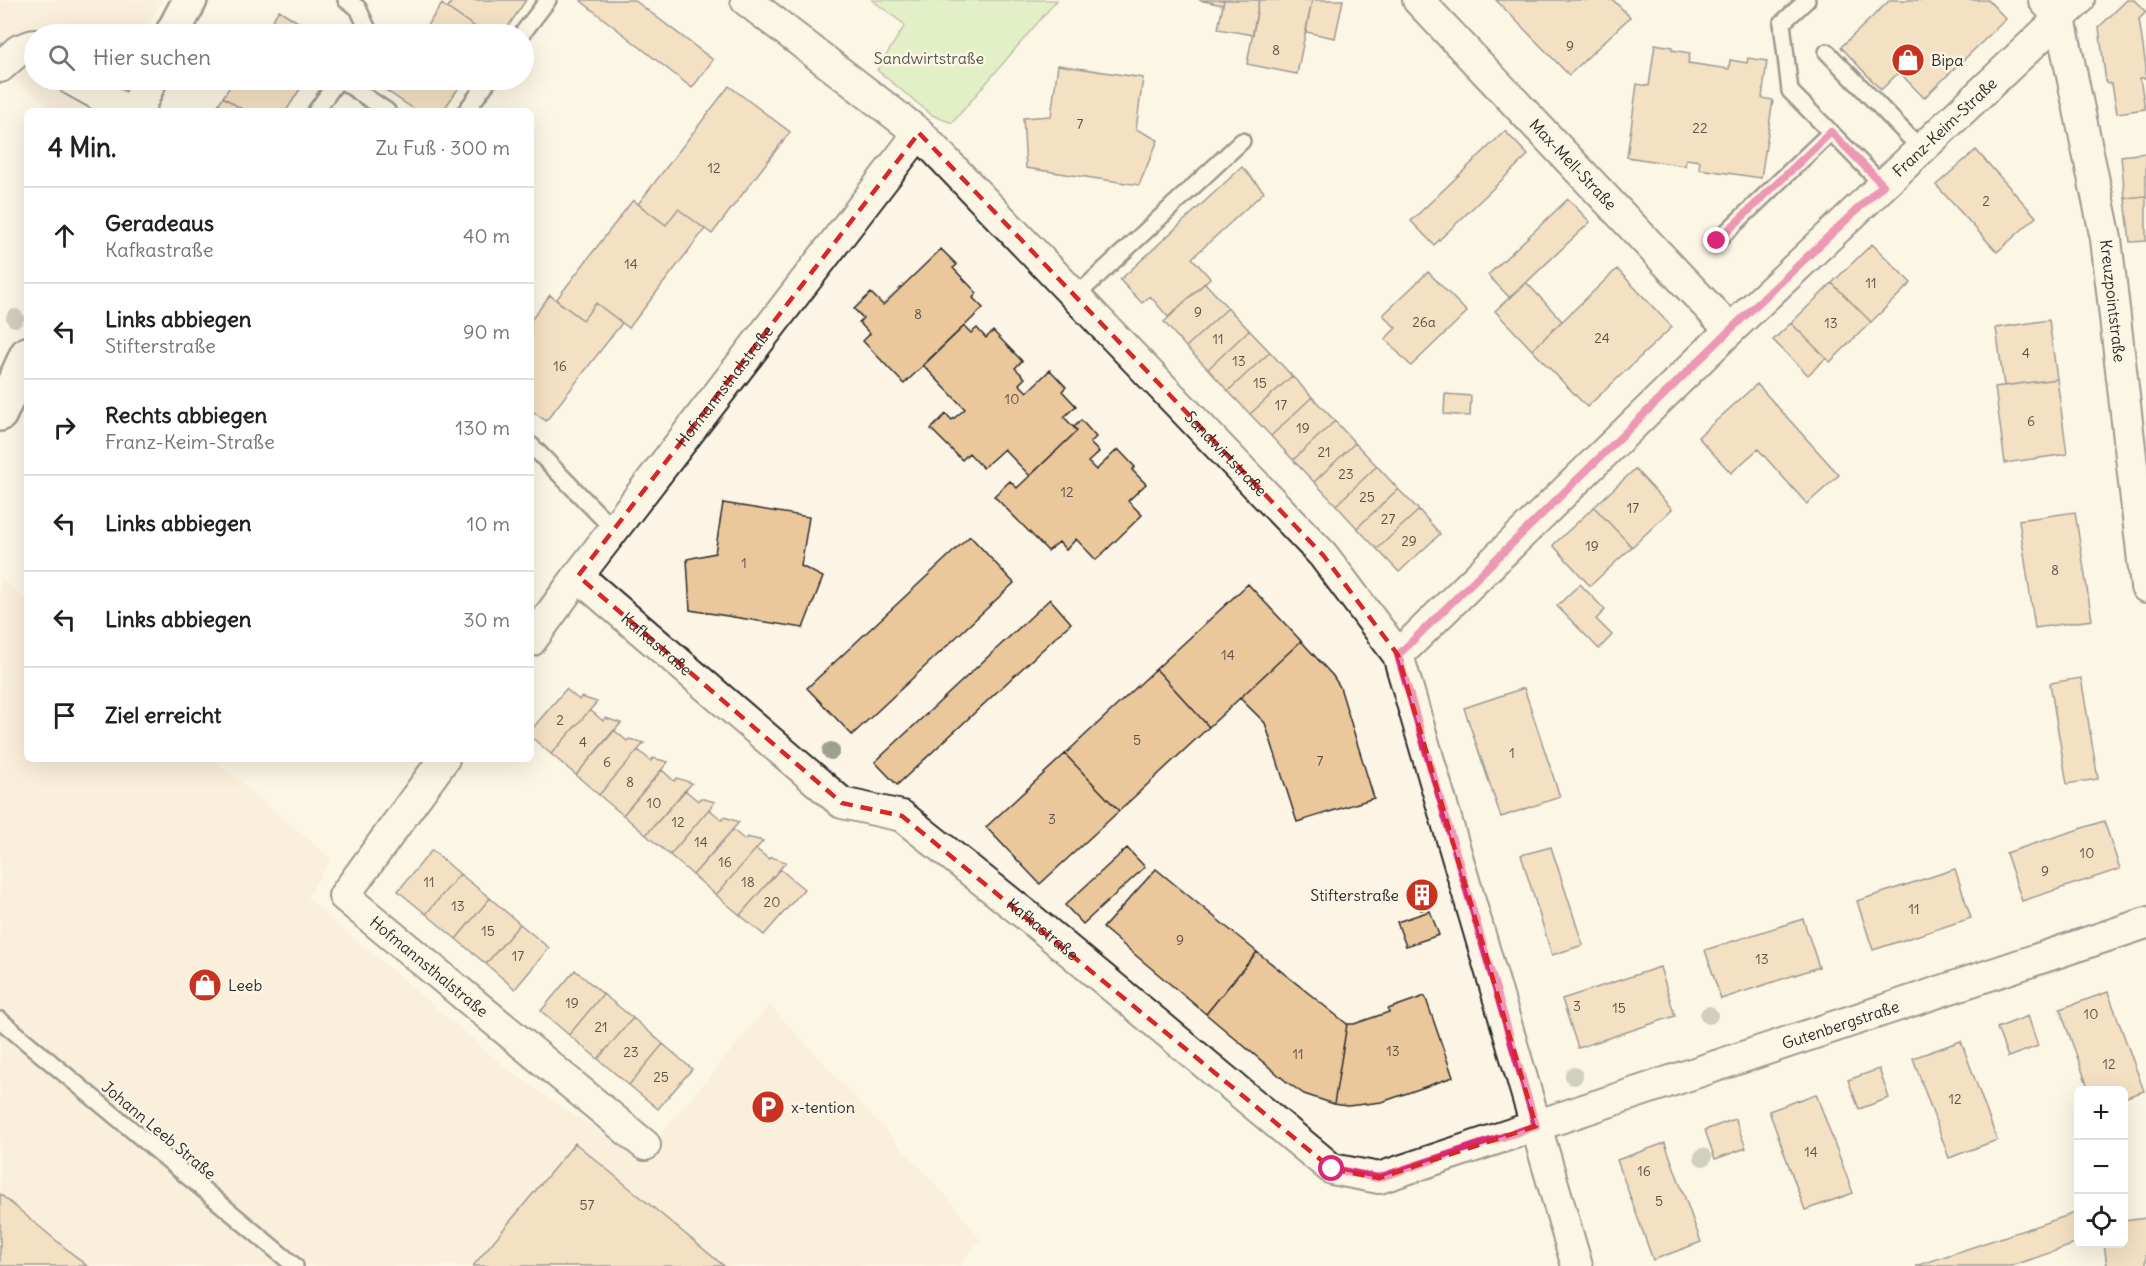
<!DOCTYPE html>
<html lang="de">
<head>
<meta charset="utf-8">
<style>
  body { margin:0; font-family:Delius,sans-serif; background:#f2f2f2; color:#202124 }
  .controls { position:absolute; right:18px; bottom:18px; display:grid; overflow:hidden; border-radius:9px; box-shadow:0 6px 24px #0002 }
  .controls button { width:54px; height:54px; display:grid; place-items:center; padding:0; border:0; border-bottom:2px solid #e0e0e0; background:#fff; color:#202124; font:30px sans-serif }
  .stop { position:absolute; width:18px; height:18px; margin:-14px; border:4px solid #db2777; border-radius:50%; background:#fff }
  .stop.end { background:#db2777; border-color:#fff; box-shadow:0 2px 6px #0008 }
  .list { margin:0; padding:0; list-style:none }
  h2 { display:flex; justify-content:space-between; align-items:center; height:78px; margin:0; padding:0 24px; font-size:26px }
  h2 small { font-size:20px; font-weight:400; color:#757577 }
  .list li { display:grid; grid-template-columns:39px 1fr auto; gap:18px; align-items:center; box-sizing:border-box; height:96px; padding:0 24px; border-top:2px solid #e0e0e0 }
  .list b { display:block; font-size:22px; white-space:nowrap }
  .list p { margin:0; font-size:20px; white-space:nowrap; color:#757577 }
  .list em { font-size:20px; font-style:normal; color:#757577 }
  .icon { flex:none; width:33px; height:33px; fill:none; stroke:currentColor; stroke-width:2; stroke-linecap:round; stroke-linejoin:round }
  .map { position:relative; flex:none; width:2146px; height:1266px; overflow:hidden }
  .search { position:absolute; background:#fff; box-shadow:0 6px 24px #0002; left:24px; top:24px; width:510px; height:66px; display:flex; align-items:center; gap:15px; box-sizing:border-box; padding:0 21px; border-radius:33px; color:#757577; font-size:22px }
  .panel { position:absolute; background:#fff; box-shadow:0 6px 24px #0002; left:24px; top:108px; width:510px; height:654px; border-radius:9px }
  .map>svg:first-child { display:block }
</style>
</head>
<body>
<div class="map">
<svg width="2146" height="1266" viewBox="0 0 2146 1266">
  <rect width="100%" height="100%" fill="#fcf5e5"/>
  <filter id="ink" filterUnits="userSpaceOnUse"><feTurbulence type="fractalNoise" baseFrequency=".0167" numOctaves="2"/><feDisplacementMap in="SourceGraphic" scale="12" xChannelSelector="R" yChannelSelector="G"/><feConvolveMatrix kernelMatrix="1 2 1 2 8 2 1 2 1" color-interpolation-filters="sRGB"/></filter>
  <g filter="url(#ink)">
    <path fill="#f7e7cf" d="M 0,0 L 161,0 L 145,34 L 34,34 L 34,80 L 124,80 L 109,111 L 56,111 L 0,69 Z
      M 0,578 L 27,601 L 27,759 L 213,759 L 331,859 L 307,898 L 512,1073 L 640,1159 L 770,1005 L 956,1207 L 980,1240 L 959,1266 L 0,1266 Z"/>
    <path fill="#c6e7a0" stroke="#788966" stroke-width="1.5" d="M 872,0 L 1057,0 L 952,123 L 932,115 L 877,70 L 905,25 Z"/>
    <path fill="#ebc79c" stroke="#2b2b2b" stroke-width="1.5" d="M 453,0 L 526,0 L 503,34 L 486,34 L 447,8 Z
      M 582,0 L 634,0 L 713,60 L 692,88 L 581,1 Z
      M 1199,0 L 1224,0 L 1223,5 Z
      M 1224,0 L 1259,0 L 1253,35 L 1218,29 Z
      M 1259,0 L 1312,0 L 1297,74 L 1247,64 Z
      M 1312,0 L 1343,0 L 1335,38 L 1306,32 Z
      M 1496,0 L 1613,0 L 1630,17 L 1569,75 Z
      M 1890,0 L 1988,0 L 2006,19 L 1924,98 L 1899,72 L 1881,90 L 1841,47 Z
      M 2127,0 L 2134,0 L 2146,12 L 2139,19 L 2146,67 L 2146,78 L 2140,78 L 2145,109 L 2117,113 L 2112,84 L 2106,83 L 2099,27 Z
      M 442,4 L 447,8 L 486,34 L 421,34 Z
      M 279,10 L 317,34 L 263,34 Z
      M 1655,44 L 1672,47 L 1672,50 L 1690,53 L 1688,63 L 1729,69 L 1730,60 L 1747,63 L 1748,58 L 1767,61 L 1762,98 L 1773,100 L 1761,178 L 1699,169 L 1700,161 L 1686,159 L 1685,166 L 1627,157 L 1637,84 L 1649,86 Z
      M 1058,65 L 1143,78 L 1136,129 L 1158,140 L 1139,185 L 1026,168 L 1023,118 L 1051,116 Z
      M 234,80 L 306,80 L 286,111 L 245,111 L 223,97 Z
      M 391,80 L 464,80 L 443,111 L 417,111 L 384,89 Z
      M 729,86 L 790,132 L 712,234 L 678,209 L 666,225 L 638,204 Z
      M 223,97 L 245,111 L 214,111 Z
      M 1505,131 L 1528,155 L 1434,245 L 1411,221 Z
      M 1976,150 L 2036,217 L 1997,252 L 1936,185 Z
      M 2146,153 L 2146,196 L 2125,198 L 2121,156 Z
      M 1242,167 L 1264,192 L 1192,258 L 1210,278 L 1168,317 L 1150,296 L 1142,303 L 1120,280 Z
      M 2146,196 L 2146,241 L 2130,242 L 2125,198 Z
      M 1568,199 L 1590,222 L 1510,298 L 1488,275 Z
      M 633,200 L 666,225 L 678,209 L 705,229 L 629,328 L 596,303 L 583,320 L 556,300 Z
      M 1872,244 L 1911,283 L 1871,322 L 1832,283 Z
      M 941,249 L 957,265 L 953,268 L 977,293 L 973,298 L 983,308 L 904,384 L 863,341 L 870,334 L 859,322 L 863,318 L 854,309 L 871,293 L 883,305 Z
      M 1617,269 L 1672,327 L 1587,407 L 1532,350 Z
      M 1428,272 L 1467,312 L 1411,366 L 1385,339 L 1396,328 L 1383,315 Z
      M 1526,282 L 1562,321 L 1532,350 L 1495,311 Z
      M 1205,283 L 1228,308 L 1186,347 L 1164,322 Z
      M 1832,283 L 1871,322 L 1830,362 L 1791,323 Z
      M 550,295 L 583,320 L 596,303 L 622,323 L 546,421 L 531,410 L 531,320 Z
      M 1228,308 L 1249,330 L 1208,369 L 1186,347 Z
      M 2049,320 L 2057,379 L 2004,386 L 1996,328 Z
      M 1791,323 L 1826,358 L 1808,375 L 1773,340 Z
      M 964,326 L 971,333 L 977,328 L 986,338 L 993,331 L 1022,361 L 1015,368 L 1025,378 L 1019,384 L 1027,392 L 1050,370 L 1066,387 L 1062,391 L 1076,406 L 1064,417 L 1077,431 L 1030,476 L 1004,449 L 983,468 L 969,453 L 962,460 L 931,429 L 946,414 L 952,420 L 965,409 L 923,365 Z
      M 1249,330 L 1270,352 L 1228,391 L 1208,369 Z
      M 1270,352 L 1292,376 L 1250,414 L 1228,391 Z
      M 1292,376 L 1312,397 L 1271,436 L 1250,414 Z
      M 2057,379 L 2067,454 L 2005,463 L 1995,387 Z
      M 1757,384 L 1839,475 L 1807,504 L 1758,449 L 1731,473 L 1698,437 Z
      M 1445,394 L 1471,396 L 1470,416 L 1444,414 Z
      M 1312,397 L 1335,421 L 1293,460 L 1271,436 Z
      M 1081,420 L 1096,437 L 1090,443 L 1099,452 L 1088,462 L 1096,470 L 1118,449 L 1135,467 L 1132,470 L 1146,484 L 1128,501 L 1142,515 L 1096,560 L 1076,539 L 1066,550 L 1059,542 L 1048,551 L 994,496 L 1010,481 L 1017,488 L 1077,431 L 1074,427 Z
      M 1335,421 L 1355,443 L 1314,482 L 1293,460 Z
      M 1355,443 L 1377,466 L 1336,505 L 1314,482 Z
      M 1377,466 L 1398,489 L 1357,528 L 1336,505 Z
      M 1635,469 L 1672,509 L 1632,547 L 1594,507 Z
      M 1398,489 L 1419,510 L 1377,549 L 1357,528 Z
      M 723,503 L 809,517 L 801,566 L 823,577 L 803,628 L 690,610 L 687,559 L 715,553 Z
      M 1594,507 L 1632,547 L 1590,586 L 1553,545 Z
      M 1419,510 L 1440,534 L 1399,572 L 1377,549 Z
      M 2075,512 L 2092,620 L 2035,628 L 2019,520 Z
      M 970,536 L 1014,583 L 852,735 L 807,688 Z
      M 1248,584 L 1301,641 L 1209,727 L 1156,669 Z
      M 1580,584 L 1605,610 L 1596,619 L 1612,635 L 1599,649 L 1557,606 Z
      M 1050,599 L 1071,623 L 897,785 L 875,762 Z
      M 1301,641 L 1333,676 L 1340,687 L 1374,798 L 1297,822 L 1265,723 L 1240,698 Z
      M 1156,669 L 1209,727 L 1119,811 L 1065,754 Z
      M 2081,678 L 2098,779 L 2067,784 L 2050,683 Z
      M 1524,688 L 1560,797 L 1501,817 L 1464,708 Z
      M 566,689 L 579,700 L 581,697 L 597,702 L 551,754 L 531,737 L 531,730 Z
      M 590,710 L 603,721 L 605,718 L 621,723 L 576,775 L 551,754 Z
      M 614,730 L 627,741 L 629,739 L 644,743 L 599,795 L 576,775 Z
      M 638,750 L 651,761 L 653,758 L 668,762 L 623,815 L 599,795 Z
      M 1065,754 L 1119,811 L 1040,884 L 986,827 Z
      M 662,770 L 674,781 L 677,778 L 692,783 L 646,835 L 623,815 Z
      M 685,790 L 698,801 L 700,798 L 715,802 L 670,855 L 646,835 Z
      M 709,809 L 722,820 L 724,817 L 739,822 L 693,875 L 670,855 Z
      M 2104,821 L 2120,869 L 2022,901 L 2006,853 Z
      M 733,830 L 745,840 L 747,837 L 763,841 L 716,895 L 693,875 Z
      M 1551,847 L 1583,945 L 1552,955 L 1521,855 Z
      M 1127,848 L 1145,867 L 1083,924 L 1065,905 Z
      M 756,849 L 769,859 L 771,857 L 786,862 L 740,915 L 716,895 Z
      M 432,850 L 460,874 L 426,914 L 398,891 Z
      M 780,869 L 804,889 L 764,935 L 740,915 Z
      M 1156,869 L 1257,952 L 1206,1014 L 1103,928 Z
      M 1955,869 L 1971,918 L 1873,950 L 1857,901 Z
      M 460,874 L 490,898 L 456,939 L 426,914 Z
      M 1423,881 L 1431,907 L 1421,910 L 1413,883 Z
      M 490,898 L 520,924 L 486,964 L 456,939 Z
      M 1430,911 L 1439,935 L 1406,946 L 1397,922 Z
      M 1803,919 L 1819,967 L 1721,999 L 1705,950 Z
      M 520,924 L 549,948 L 515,989 L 486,964 Z
      M 1257,952 L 1347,1024 L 1334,1104 L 1304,1094 L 1288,1083 L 1206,1014 Z
      M 1660,967 L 1675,1016 L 1578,1048 L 1562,999 Z
      M 575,970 L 603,994 L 569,1035 L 541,1011 Z
      M 2108,992 L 2144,1091 L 2124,1098 L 2124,1090 L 2089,1090 L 2060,1009 Z
      M 603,994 L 633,1018 L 598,1059 L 569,1035 Z
      M 1425,996 L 1453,1077 L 1382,1102 L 1348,1106 L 1334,1104 L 1347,1024 L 1354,1024 L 1389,1012 L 1388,1009 Z
      M 2028,1016 L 2038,1046 L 2008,1057 L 1997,1028 Z
      M 633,1018 L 663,1044 L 629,1085 L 598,1059 Z
      M 1961,1041 L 1997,1140 L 1949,1158 L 1913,1058 Z
      M 663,1044 L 692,1069 L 658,1109 L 629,1085 Z
      M 1879,1069 L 1889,1098 L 1859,1109 L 1848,1080 Z
      M 1816,1094 L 1853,1193 L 1805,1210 L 1769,1111 Z
      M 1735,1119 L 1746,1148 L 1715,1159 L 1705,1130 Z
      M 575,1143 L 724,1266 L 473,1266 Z
      M 1665,1143 L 1701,1242 L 1653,1260 L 1617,1160 Z
      M 0,1194 L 87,1266 L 0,1266 Z
      M 2078,1212 L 2078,1243 L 2012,1266 L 1916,1266 Z
      M 2146,1218 L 2146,1266 L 2107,1266 L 2104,1244 L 2124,1244 L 2124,1221 Z"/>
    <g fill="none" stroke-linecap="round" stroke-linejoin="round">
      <defs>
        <path id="service" d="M 346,0 L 358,8 L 370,34
          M 1807,0 L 1782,23 L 1790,91 L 1883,185
          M 522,34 L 548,0
          M 1827,52 L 1921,149
          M 341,80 L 387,111
          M 316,111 L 338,80
          M 466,111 L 489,80
          M 1717,241 L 1831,132
          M 1075,297 L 1242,141
          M 531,445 L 614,530
          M 0,1020 L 295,1266"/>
        <g id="minor">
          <path id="s1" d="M 746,0 L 919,133 L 1323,555 L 1398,655 L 1577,1266"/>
          <path id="s2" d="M 1418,0 L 1730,330"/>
          <path id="s3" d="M 2044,0 L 2060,18 L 2106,239 L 2146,587"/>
          <path d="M 0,67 L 19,50 L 34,45"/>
          <path d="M 72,80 L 128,111"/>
          <path id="s4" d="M 578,576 L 842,803 L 902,816 L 1031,919 L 1332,1169 L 1379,1178 L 2146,923"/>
          <path id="s5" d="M 531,641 L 578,576 L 919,133"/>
          <path id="s6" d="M 1398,655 L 1730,330 L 2079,0"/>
          <path id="s7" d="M 444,759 L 344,896 L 645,1145"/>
        </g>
        <path id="tertiary" d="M 172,34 L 190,0
          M 136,111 L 150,80
          M 0,414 L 27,354"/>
      </defs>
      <use href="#service" stroke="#2b2b2b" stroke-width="20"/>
      <use href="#minor" stroke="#2b2b2b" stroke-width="34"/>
      <use href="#tertiary" stroke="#2b2b2b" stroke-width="38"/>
      <use href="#service" stroke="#fcf5e5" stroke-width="15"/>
      <use href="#minor" stroke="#fcf5e5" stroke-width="30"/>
      <use href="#tertiary" stroke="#fcf5e5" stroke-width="33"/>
    </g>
    <g fill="#9ea08f">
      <circle cx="15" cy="318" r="9"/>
      <circle cx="831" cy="751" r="9"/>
      <circle cx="1709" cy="1015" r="9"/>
      <circle cx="1574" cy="1076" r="9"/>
      <circle cx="1703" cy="1157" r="9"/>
    </g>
  </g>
  <g fill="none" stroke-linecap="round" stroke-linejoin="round" filter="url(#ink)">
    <path stroke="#db2777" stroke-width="8" d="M 1332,1169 L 1378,1178 L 1536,1126 L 1398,655 L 1730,330 L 1883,185 L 1831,132 L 1717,241"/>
  </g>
  <path d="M0 0H2146V1266H0ZM 919,133 L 1323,555 L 1398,655 L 1536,1126 L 1379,1178 L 1332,1169 L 902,816 L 842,803 L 578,576 Z" fill="#fcf5e5" fill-opacity=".55" fill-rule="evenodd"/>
  <path fill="none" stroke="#d62828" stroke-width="4.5" stroke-dasharray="12 8" stroke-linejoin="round" d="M 919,133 L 1323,555 L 1398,655 L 1536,1126 L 1379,1178 L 1332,1169 L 902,816 L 842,803 L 578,576 Z"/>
  <defs>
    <symbol id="shop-disc" viewBox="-11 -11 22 22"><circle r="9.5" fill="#c8321e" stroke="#fcf5e5"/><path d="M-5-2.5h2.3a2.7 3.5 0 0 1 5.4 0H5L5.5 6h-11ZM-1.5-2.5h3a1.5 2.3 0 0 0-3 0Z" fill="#fff"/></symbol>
    <symbol id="building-disc" viewBox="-11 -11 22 22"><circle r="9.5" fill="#c8321e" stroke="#fcf5e5"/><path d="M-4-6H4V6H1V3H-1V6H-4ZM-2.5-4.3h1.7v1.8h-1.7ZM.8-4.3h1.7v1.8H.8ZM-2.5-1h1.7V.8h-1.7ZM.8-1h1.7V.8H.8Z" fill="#fff"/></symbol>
    <symbol id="parking-disc" viewBox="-11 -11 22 22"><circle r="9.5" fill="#c8321e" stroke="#fcf5e5"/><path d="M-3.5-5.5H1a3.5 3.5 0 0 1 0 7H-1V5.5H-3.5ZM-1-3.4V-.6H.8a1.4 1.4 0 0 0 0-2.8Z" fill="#fff"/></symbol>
  </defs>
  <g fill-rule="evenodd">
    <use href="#shop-disc" x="1889" y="41" width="38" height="38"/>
    <use href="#building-disc" x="1403" y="876" width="38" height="38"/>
    <use href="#shop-disc" x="186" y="966" width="38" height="38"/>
    <use href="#parking-disc" x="749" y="1088" width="38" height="38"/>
  </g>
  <g text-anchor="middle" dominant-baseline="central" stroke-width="5" stroke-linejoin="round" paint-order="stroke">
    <g font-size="14" fill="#5b5247">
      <text x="1570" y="46">9</text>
      <text x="1276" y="50">8</text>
      <text x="1080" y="124">7</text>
      <text x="1700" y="128">22</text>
      <text x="714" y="168">12</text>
      <text x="1986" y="201">2</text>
      <text x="631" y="264">14</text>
      <text x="1871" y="283">11</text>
      <text x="1198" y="312">9</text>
      <text x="918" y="314">8</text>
      <text x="1424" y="322">26a</text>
      <text x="1831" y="323">13</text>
      <text x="1602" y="338">24</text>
      <text x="1218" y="339">11</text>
      <text x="2026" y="353">4</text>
      <text x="1239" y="361">13</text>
      <text x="560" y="366">16</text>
      <text x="1260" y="383">15</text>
      <text x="1012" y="399">10</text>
      <text x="1281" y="405">17</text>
      <text x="2031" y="421">6</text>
      <text x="1303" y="428">19</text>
      <text x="1324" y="452">21</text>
      <text x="1346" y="474">23</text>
      <text x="1067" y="492">12</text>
      <text x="1367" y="497">25</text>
      <text x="1633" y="508">17</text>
      <text x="1388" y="519">27</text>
      <text x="1409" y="541">29</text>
      <text x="1592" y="546">19</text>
      <text x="744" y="563">1</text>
      <text x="2055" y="570">8</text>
      <text x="1228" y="655">14</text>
      <text x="560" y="720">2</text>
      <text x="1137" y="740">5</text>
      <text x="583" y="742">4</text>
      <text x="1512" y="753">1</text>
      <text x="1320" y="761">7</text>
      <text x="607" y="762">6</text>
      <text x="630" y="782">8</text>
      <text x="654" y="803">10</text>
      <text x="1052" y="819">3</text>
      <text x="678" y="822">12</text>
      <text x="701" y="842">14</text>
      <text x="2087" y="853">10</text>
      <text x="725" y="862">16</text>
      <text x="2045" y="871">9</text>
      <text x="429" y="882">11</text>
      <text x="748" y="882">18</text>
      <text x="772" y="902">20</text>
      <text x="458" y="906">13</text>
      <text x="1914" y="909">11</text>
      <text x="488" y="931">15</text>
      <text x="1180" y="940">9</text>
      <text x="518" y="956">17</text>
      <text x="1762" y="959">13</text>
      <text x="572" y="1003">19</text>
      <text x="1577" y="1006">3</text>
      <text x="1619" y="1008">15</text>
      <text x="2091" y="1014">10</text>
      <text x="601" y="1027">21</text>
      <text x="1393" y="1051">13</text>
      <text x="631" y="1052">23</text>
      <text x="1298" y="1054">11</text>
      <text x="2109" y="1064">12</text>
      <text x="661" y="1077">25</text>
      <text x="1955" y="1099">12</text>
      <text x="1811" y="1152">14</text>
      <text x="1644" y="1171">16</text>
      <text x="1659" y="1201">5</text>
      <text x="587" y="1205">57</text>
    </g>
    <g font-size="16" fill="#525a48" stroke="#fcf5e5">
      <text x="929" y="58">Sandwirtstraße</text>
    </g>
    <g font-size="16" fill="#2b2b2b" stroke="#fcf5e5" text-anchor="start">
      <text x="1931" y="60">Bipa</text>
      <text x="1399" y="895" text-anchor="end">Stifterstraße</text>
      <text x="228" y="985">Leeb</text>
      <text x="791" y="1107">x-tention</text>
    </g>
    <g font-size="16" fill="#2b2b2b" stroke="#fcf5e5">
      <text stroke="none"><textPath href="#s6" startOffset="760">Franz-Keim-Straße</textPath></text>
      <text stroke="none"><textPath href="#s2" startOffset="226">Max-Mell-Straße</textPath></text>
      <text stroke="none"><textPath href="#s3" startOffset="312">Kreuzpointstraße</textPath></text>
      <text stroke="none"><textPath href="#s5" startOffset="320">Hofmannsthalstraße</textPath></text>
      <text stroke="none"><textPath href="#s1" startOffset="662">Sandwirtstraße</textPath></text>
      <text stroke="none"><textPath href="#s4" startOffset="104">Kafkastraße</textPath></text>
      <text stroke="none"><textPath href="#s4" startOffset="590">Kafkastraße</textPath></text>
      <text stroke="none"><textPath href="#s7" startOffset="280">Hofmannsthalstraße</textPath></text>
      <text stroke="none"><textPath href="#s4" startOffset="1500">Gutenbergstraße</textPath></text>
      <text transform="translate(159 1130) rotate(40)">Johann Leeb Straße</text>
    </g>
  </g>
</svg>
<div class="controls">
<button>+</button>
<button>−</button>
<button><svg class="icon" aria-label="locate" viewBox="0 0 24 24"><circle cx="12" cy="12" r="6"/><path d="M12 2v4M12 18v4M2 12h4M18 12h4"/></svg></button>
</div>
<div class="stop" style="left:1332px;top:1169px"></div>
<div class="stop end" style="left:1717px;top:241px"></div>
<div class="search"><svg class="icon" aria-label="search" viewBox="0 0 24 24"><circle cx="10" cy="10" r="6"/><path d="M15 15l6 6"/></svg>Hier suchen</div>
<section class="panel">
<h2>4 Min.<small>Zu Fuß · 300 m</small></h2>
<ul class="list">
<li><svg class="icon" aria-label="ahead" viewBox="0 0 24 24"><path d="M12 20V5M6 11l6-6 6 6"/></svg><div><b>Geradeaus</b><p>Kafkastraße</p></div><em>40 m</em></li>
<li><svg class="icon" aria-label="left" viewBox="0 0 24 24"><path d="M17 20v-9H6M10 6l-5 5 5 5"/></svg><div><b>Links abbiegen</b><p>Stifterstraße</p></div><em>90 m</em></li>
<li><svg class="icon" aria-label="right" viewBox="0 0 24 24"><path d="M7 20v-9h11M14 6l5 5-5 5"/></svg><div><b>Rechts abbiegen</b><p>Franz-Keim-Straße</p></div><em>130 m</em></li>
<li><svg class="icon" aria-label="left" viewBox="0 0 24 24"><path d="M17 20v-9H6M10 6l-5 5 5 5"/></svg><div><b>Links abbiegen</b></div><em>10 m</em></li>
<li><svg class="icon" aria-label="left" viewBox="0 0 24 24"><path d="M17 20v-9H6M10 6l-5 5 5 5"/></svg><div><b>Links abbiegen</b></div><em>30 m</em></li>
<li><svg class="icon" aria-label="arrive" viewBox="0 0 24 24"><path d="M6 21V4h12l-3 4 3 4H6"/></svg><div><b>Ziel erreicht</b></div></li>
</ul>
</section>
</div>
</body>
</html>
